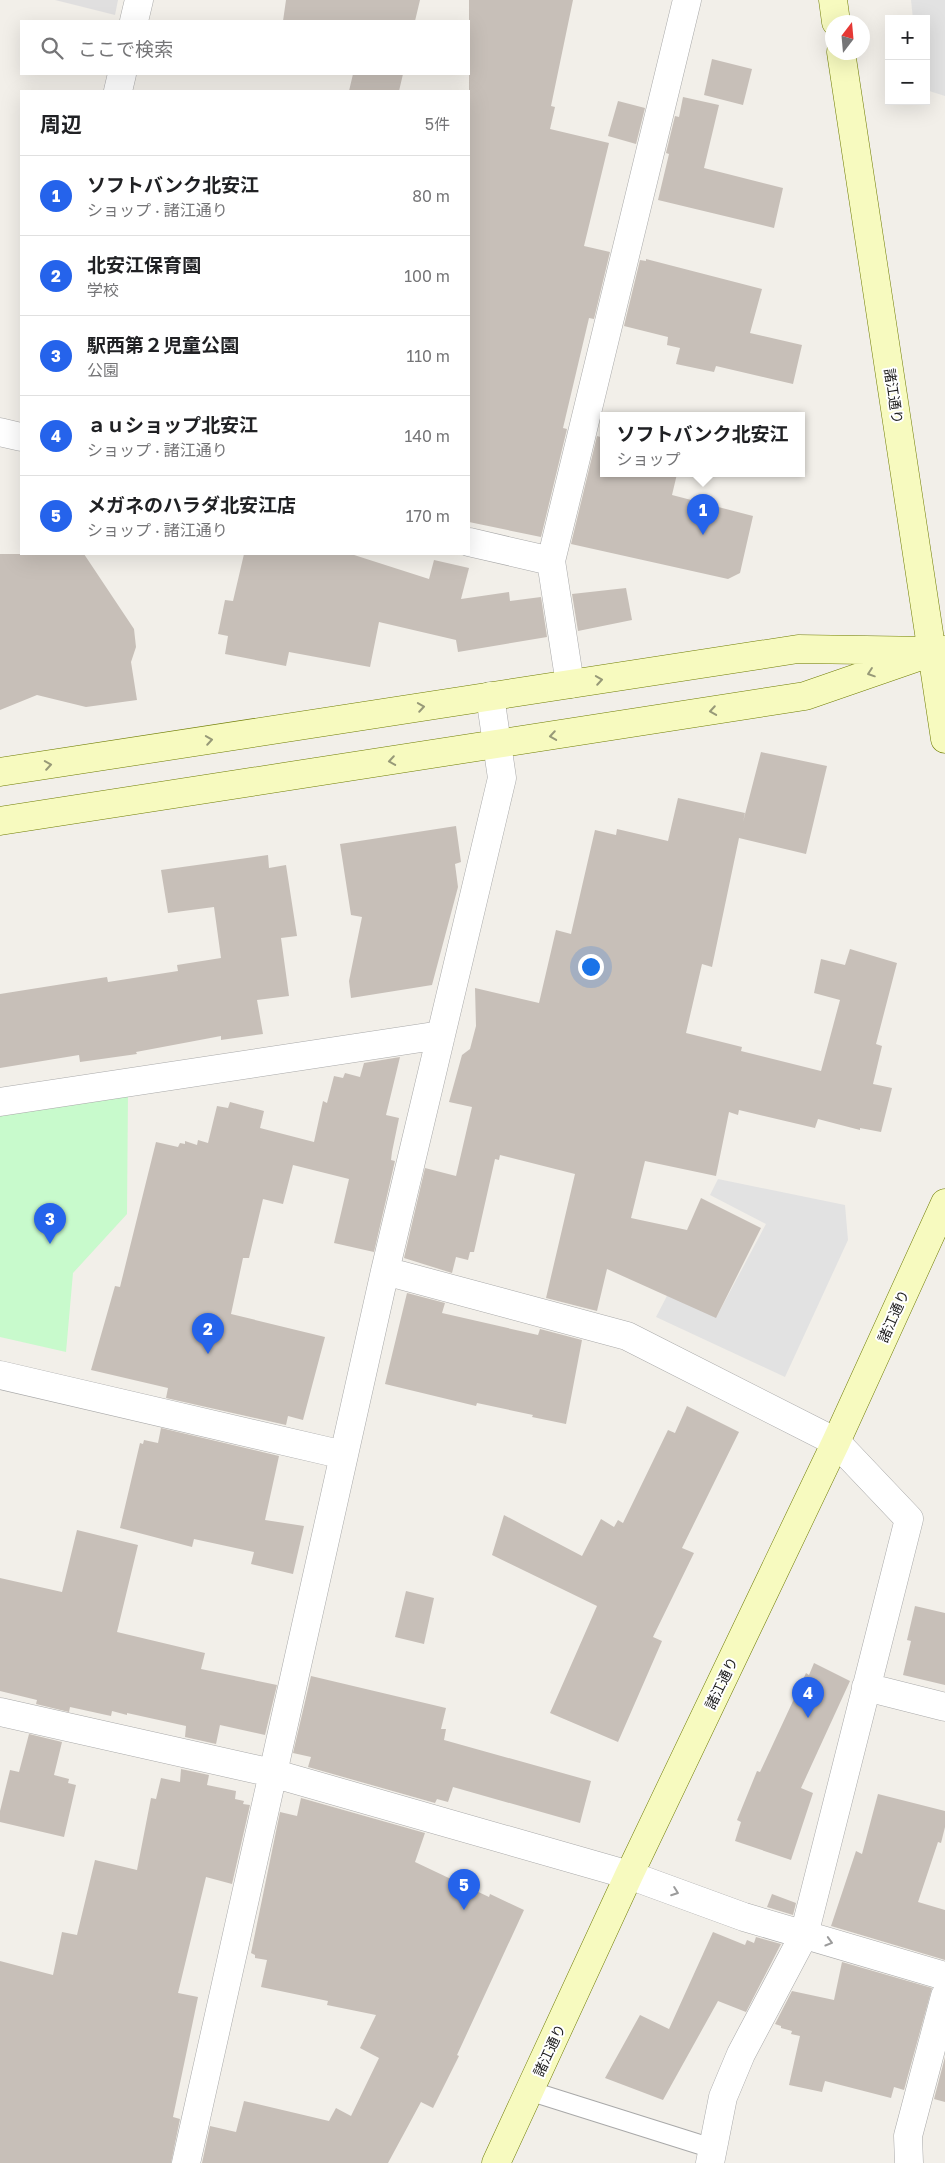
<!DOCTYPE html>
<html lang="ja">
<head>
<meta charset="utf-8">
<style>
  body { margin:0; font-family:"Golos Text","Noto Sans JP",sans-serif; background:#f6f6f6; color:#202124 }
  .controls { position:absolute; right:15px; top:15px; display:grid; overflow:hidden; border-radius:0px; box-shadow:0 5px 20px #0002 }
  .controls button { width:45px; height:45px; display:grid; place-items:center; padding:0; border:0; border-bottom:1px solid #e0e0e0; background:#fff; color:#202124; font:25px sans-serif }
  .compass { position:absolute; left:825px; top:15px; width:45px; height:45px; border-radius:50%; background:#fff; box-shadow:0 5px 20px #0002; rotate:16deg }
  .you { position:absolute; left:590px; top:966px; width:18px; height:18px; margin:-12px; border:4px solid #fff; border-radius:50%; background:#1a73e8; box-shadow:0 0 0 8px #1a73e833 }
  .badge { display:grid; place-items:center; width:32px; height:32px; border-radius:50%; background:#2563eb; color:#fff; font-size:16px; font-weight:700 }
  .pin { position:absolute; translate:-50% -41px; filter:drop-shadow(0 1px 2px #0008) }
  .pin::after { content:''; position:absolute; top:26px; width:18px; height:15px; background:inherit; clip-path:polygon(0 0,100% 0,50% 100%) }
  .popup { position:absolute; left:600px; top:412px; width:205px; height:65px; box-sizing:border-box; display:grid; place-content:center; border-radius:0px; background:#fff; filter:drop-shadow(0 1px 4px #0005); font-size:16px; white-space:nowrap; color:#757577 }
  .popup b { font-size:19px; color:#202124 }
  .popup::after { content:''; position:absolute; left:50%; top:100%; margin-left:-10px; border:10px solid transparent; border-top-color:#fff }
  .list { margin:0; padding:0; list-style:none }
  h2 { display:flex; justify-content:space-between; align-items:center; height:65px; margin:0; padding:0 20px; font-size:21px }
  h2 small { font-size:16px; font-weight:400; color:#757577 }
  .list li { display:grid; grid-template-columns:32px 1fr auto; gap:15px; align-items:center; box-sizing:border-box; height:80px; padding:0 20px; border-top:1px solid #e0e0e0 }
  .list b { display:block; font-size:19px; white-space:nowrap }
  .list p { margin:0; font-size:16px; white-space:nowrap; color:#757577 }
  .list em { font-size:16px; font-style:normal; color:#757577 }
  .icon { flex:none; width:28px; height:28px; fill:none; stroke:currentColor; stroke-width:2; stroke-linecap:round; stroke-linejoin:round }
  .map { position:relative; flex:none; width:945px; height:2163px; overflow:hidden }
  .search { position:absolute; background:#fff; box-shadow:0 5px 20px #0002; left:20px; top:20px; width:450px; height:55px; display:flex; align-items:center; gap:12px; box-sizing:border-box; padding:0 18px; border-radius:0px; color:#757577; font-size:19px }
  .panel { position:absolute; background:#fff; box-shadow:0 5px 20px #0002; left:20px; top:90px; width:450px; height:465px; border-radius:0px }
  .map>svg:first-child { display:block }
</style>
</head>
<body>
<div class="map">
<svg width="945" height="2163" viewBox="0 0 945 2163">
  <rect width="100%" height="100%" fill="#f2efe9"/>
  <path fill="#e0dfdf" d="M 55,0 L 118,0 L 115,15 Z"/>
  <path fill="#c8facc" d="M 128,1092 L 127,1214 L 73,1273 L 66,1352 L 0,1337 L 0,1112 Z"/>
  <path fill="#e2e2e2" d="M 911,0 L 945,0 L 945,96 L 926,90 L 926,19 L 913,19 Z
    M 718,1179 L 845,1205 L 848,1240 L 785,1377 L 656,1317 L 669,1292 L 717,1316 L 766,1224 L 710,1195 Z"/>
  <path fill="#c7bfb8" d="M 286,0 L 420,0 L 415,21 L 283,21 Z
    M 469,0 L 573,0 L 551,106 L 555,107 L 550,129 L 609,143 L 584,246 L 610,252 L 594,319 L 589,318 L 563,428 L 567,429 L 541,537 L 469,522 Z
    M 712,59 L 752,69 L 743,105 L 704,95 Z
    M 353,74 L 403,74 L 399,91 L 349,91 Z
    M 683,97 L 719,105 L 704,168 L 783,188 L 774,228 L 658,200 L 669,154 L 666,153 L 675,116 L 679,117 Z
    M 618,101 L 645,108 L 636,144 L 608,136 Z
    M 646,259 L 762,289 L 750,333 L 802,345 L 793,384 L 716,366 L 714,372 L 676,364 L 680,348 L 667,345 L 668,337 L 624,326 L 640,260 L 646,261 Z
    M 597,436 L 604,438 L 604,474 L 677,474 L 672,495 L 753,516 L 740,573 L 728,579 L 571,544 Z
    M 0,554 L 84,554 L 134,629 L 136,647 L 131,662 L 137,700 L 86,707 L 37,695 L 0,710 Z
    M 244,554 L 351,554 L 429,579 L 434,560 L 469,568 L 461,599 L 509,592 L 510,601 L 541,597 L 547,637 L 458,652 L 456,640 L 379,622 L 370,667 L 289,652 L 286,666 L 225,654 L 228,636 L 218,634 L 225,600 L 233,601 Z
    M 626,588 L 632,620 L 578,631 L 572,594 Z
    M 761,752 L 827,766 L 806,854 L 739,838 L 712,967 L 702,964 L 686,1033 L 742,1047 L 741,1051 L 821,1071 L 840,1000 L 814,993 L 821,959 L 845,965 L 850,949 L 897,963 L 876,1044 L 882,1046 L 873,1084 L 892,1088 L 881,1132 L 860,1128 L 860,1130 L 818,1119 L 815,1128 L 739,1110 L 738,1115 L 729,1112 L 716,1176 L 645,1161 L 631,1218 L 687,1230 L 701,1198 L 761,1228 L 716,1318 L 607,1269 L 597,1311 L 546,1298 L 575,1174 L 500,1155 L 499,1160 L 495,1159 L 474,1252 L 470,1252 L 468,1260 L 456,1257 L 452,1273 L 404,1258 L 425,1168 L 456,1176 L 472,1107 L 449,1102 L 462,1055 L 470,1049 L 476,1026 L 475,988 L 539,1003 L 556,930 L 571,934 L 595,830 L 616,835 L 617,829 L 668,841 L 678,798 L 745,813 L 743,822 Z
    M 456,826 L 461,862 L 455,864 L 458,887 L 432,985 L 351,998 L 349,981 L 362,917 L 351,915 L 340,844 Z
    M 268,855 L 269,868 L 286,865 L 297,936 L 281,938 L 289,996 L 257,1000 L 263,1034 L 221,1040 L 221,1036 L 136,1052 L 137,1054 L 80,1062 L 79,1055 L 0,1068 L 0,994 L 107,977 L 108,982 L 178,971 L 177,965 L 221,958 L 214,907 L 168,913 L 161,870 Z
    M 400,1057 L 386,1115 L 399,1118 L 392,1152 L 391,1160 L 395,1161 L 374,1252 L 334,1243 L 349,1179 L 293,1165 L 283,1204 L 263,1199 L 249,1258 L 243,1258 L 231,1314 L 325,1337 L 303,1420 L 288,1416 L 286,1425 L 166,1398 L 168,1388 L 91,1370 L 115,1286 L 120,1287 L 156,1142 L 178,1147 L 180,1143 L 185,1144 L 185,1141 L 197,1145 L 198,1140 L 208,1143 L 217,1106 L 228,1108 L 230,1102 L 264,1111 L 260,1128 L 314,1142 L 323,1101 L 327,1103 L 334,1076 L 343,1078 L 345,1073 L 360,1077 L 364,1063 Z
    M 407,1293 L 445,1303 L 442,1313 L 538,1335 L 540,1329 L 582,1340 L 566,1424 L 532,1417 L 533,1415 L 477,1403 L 476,1406 L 385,1384 Z
    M 687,1406 L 739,1432 L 682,1548 L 694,1553 L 653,1637 L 662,1641 L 618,1742 L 550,1713 L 597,1606 L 492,1555 L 504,1515 L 582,1556 L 601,1519 L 614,1527 L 618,1520 L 623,1523 L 668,1430 L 675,1433 Z
    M 161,1428 L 279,1456 L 265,1520 L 304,1526 L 293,1574 L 251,1564 L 254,1552 L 194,1539 L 192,1547 L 120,1528 L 140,1443 L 143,1444 L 144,1440 L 158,1443 Z
    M 77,1530 L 138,1545 L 117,1632 L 205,1653 L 201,1669 L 277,1685 L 265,1735 L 220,1725 L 216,1744 L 185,1737 L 186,1726 L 127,1713 L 127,1715 L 112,1711 L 111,1716 L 70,1707 L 69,1712 L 36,1704 L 37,1700 L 0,1691 L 0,1578 L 62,1592 Z
    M 406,1591 L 434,1598 L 424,1644 L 395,1637 Z
    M 915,1606 L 945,1613 L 945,1685 L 903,1675 L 911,1641 L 907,1640 Z
    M 814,1663 L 850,1681 L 801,1788 L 813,1793 L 791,1860 L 735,1841 L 741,1822 L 737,1820 L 757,1771 L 760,1772 L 806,1673 L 809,1675 Z
    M 311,1676 L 446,1708 L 441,1729 L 446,1729 L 444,1740 L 591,1781 L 580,1823 L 453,1787 L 448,1802 L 437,1799 L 435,1803 L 308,1767 L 311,1757 L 293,1753 Z
    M 29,1734 L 62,1742 L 54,1775 L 69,1779 L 68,1783 L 76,1785 L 64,1837 L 0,1822 L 0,1811 L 10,1770 L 19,1772 Z
    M 181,1769 L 209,1775 L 207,1785 L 236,1791 L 235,1799 L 244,1801 L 243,1804 L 250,1805 L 232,1884 L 206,1877 L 178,1993 L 198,1997 L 173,2117 L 180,2119 L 171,2163 L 0,2163 L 0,1961 L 53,1975 L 62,1932 L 77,1935 L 95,1860 L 137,1870 L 151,1798 L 156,1799 L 161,1778 L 180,1782 Z
    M 878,1794 L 945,1811 L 945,1827 L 941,1843 L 938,1842 L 918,1902 L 945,1910 L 945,1960 L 831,1926 L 856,1851 L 862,1854 Z
    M 301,1798 L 425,1833 L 415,1862 L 489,1897 L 490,1894 L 524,1910 L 457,2055 L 459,2056 L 433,2108 L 421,2102 L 388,2163 L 202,2163 L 210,2126 L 236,2132 L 244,2101 L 329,2121 L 336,2108 L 351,2116 L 379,2058 L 360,2048 L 376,2015 L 327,2005 L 328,2001 L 261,1987 L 267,1960 L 255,1958 L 255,1955 L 251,1953 L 280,1812 L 297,1816 Z
    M 772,1894 L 796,1903 L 793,1915 L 767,1907 Z
    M 713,1932 L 745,1945 L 747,1940 L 754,1943 L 756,1937 L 781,1944 L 746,2012 L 718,2001 L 663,2100 L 605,2078 L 640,2015 L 669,2029 Z
    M 842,1962 L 932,1988 L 904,2090 L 894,2087 L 891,2098 L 825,2081 L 822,2092 L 789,2085 L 800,2036 L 791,2034 L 792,2031 L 781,2028 L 781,2026 L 775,2024 L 792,1991 L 834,2000 Z
    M 945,2057 L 945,2102 L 934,2099 Z"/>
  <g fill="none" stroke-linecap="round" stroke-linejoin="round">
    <defs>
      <path id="lane" d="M 530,2091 L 711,2148"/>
      <path id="street" d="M 134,21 L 139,0
        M 118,91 L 122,74
        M 0,432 L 21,437
        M 469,542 L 551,561
        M 570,684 L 551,561 L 687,0
        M 0,1102 L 441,1035
        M 385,1271 L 627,1336 L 836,1442 L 909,1519 L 804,1935 L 741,2054 L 723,2097 L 710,2163
        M 0,1375 L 344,1455
        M 866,1687 L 945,1707
        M 0,1712 L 272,1773 L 629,1875 L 744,1917 L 945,1976
        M 186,2163 L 385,1271 L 502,778 L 490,696
        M 909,2163 L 908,2136 L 945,1996"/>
      <path id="secondary" d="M 833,0 L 836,22
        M 841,52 L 945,739
        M 0,772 L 798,649 L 933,651 L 945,650
        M 0,821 L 805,696 L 915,658
        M 496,2163 L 629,1875 L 836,1442 L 945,1203"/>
    </defs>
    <use href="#lane" stroke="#a9a9a9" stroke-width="21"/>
    <use href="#street" stroke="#a9a9a9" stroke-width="29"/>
    <use href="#secondary" stroke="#707d05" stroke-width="29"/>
    <use href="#lane" stroke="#fff" stroke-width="19"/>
    <use href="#street" stroke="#fff" stroke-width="28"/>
    <use href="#secondary" stroke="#f7fabf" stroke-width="28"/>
  </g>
  <defs><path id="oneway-chevron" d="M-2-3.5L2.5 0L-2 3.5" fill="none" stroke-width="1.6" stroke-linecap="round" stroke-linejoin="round" transform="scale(1.25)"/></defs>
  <g stroke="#979978">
    <use href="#oneway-chevron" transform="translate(871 673) rotate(161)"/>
    <use href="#oneway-chevron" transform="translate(599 680) rotate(-9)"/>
    <use href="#oneway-chevron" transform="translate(421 707) rotate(-9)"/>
    <use href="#oneway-chevron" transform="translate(713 711) rotate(171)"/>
    <use href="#oneway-chevron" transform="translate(553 736) rotate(171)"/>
    <use href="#oneway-chevron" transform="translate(209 740) rotate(-9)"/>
    <use href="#oneway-chevron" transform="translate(392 761) rotate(171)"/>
    <use href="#oneway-chevron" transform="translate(48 765) rotate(-9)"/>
  </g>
  <g stroke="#9c9c9c">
    <use href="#oneway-chevron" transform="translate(675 1892) rotate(20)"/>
    <use href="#oneway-chevron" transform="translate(829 1942) rotate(16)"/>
  </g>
  <g text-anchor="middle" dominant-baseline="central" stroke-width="4" stroke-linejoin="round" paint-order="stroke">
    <g font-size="14" fill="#222" stroke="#fff">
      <text transform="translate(894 396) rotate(81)">諸江通り</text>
      <text transform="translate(893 1316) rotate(-66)">諸江通り</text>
      <text transform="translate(721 1683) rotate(-64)">諸江通り</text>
      <text transform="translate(549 2050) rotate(-65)">諸江通り</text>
    </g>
  </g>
</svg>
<div class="controls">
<button>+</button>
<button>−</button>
</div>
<svg class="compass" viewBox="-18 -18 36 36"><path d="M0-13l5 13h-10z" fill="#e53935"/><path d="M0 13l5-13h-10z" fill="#757577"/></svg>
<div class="you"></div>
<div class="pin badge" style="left:703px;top:535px">1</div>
<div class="popup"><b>ソフトバンク北安江</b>ショップ</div>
<div class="pin badge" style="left:208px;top:1354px">2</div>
<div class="pin badge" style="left:50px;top:1244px">3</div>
<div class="pin badge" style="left:808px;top:1718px">4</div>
<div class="pin badge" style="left:464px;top:1910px">5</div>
<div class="search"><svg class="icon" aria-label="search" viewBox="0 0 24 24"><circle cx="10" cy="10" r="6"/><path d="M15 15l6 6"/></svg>ここで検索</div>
<section class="panel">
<h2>周辺<small>5件</small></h2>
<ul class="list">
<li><span class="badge">1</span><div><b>ソフトバンク北安江</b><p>ショップ · 諸江通り</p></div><em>80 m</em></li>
<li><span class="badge">2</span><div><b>北安江保育園</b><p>学校</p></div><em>100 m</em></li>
<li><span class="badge">3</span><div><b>駅西第２児童公園</b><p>公園</p></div><em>110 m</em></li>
<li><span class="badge">4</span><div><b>ａｕショップ北安江</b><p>ショップ · 諸江通り</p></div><em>140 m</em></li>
<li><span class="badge">5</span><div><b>メガネのハラダ北安江店</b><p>ショップ · 諸江通り</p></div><em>170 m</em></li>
</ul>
</section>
</div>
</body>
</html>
